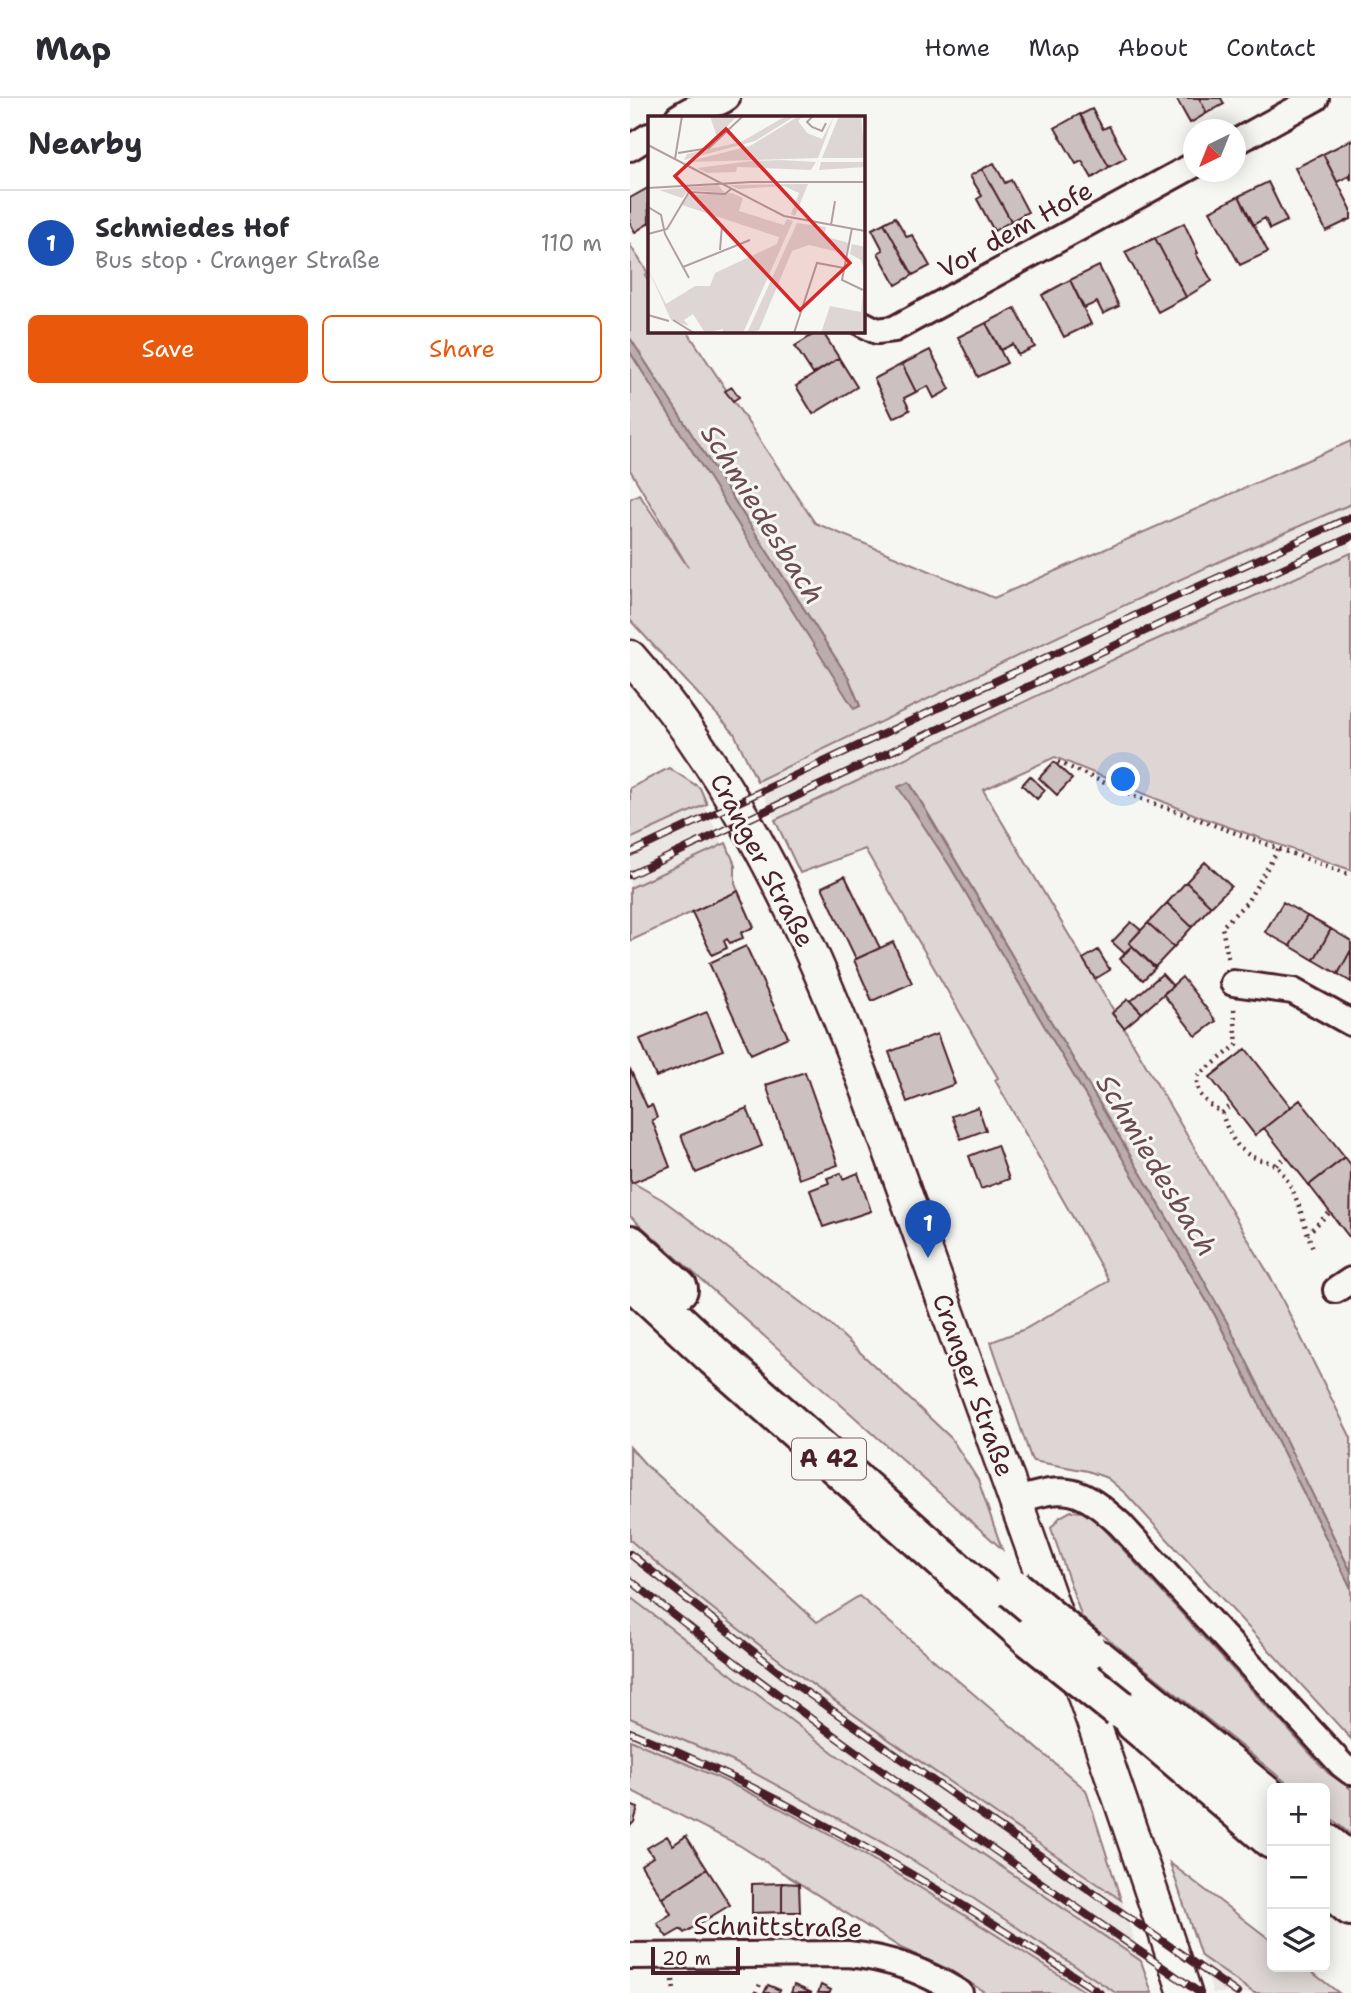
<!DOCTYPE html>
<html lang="en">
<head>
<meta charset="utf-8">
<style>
  body { margin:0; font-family:"Shantell Sans",sans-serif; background:#f7f7f7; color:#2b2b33 }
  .controls { position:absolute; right:21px; bottom:21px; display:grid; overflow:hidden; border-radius:10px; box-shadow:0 4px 18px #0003 }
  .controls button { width:63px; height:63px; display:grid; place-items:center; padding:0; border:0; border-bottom:2px solid #e1e1e2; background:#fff; color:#2b2b33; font:35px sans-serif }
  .compass { position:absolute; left:553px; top:21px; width:63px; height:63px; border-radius:50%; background:#fff; box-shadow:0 4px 18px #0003; rotate:223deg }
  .scale { position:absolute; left:21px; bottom:18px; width:89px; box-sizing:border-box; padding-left:7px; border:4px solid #4a1f2b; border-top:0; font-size:19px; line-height:24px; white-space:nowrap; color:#4a1f2b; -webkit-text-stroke:5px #f6f6f2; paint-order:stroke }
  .you { position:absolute; left:494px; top:682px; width:24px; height:24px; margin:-18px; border:5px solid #fff; border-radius:50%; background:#1a73e8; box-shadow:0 0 0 10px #1a73e833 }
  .badge { display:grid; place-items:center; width:46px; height:46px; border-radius:50%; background:#ea580c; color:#fff; font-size:23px; font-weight:700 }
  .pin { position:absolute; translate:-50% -58px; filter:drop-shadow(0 2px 4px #0008) }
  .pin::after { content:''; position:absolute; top:37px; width:24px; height:21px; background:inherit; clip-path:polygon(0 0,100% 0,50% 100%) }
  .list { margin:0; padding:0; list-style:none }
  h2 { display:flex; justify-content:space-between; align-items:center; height:91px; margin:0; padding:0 28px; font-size:30px }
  h2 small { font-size:23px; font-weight:400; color:#7c7c81 }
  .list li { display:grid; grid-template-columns:46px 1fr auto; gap:21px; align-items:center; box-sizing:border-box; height:105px; padding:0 28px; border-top:2px solid #e1e1e2 }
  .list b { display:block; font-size:26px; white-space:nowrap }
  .list p { margin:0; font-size:23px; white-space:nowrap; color:#7c7c81 }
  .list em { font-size:23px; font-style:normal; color:#7c7c81 }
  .actions { display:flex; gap:14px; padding:21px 28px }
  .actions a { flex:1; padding:16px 0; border:2px solid #ea580c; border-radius:10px; text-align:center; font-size:24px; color:#ea580c }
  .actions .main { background:#ea580c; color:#fff }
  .icon { flex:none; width:38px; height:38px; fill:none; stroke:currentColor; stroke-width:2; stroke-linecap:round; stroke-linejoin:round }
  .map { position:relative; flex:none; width:721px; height:1895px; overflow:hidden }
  header { display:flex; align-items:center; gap:42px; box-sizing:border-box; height:98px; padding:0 35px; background:#fff; border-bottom:2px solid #e1e1e2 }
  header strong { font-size:33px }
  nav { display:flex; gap:38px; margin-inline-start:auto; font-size:24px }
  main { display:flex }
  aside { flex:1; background:#fff }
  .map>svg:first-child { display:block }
</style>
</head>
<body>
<header>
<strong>Map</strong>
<nav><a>Home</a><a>Map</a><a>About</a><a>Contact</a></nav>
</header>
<main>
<aside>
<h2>Nearby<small></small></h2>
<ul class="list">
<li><span class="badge" style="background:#1a4fb4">1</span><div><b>Schmiedes Hof</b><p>Bus stop · Cranger Straße</p></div><em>110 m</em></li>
</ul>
<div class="actions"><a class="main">Save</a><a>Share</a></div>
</aside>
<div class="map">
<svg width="721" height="1895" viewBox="0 0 721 1895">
  <rect width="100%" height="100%" fill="#f6f6f2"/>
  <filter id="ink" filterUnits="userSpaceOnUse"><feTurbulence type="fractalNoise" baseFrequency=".0143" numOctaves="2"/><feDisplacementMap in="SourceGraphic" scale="14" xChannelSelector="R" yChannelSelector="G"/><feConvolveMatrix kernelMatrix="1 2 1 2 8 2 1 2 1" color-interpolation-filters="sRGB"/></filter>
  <g filter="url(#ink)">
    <path fill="#e9e6e3" d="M 721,406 L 721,455 L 514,547 L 145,722 L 127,683 L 317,590 L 649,437 Z
      M 74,707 L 93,747 L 0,790 L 0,741 Z
      M 0,1442 L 88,1514 L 257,1640 L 491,1802 L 511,1863 L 205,1656 L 0,1499 Z
      M 0,1620 L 102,1663 L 257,1747 L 323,1787 L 486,1895 L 457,1895 L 212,1744 L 93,1682 L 0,1642 Z
      M 571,1858 L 624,1895 L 583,1895 Z"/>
    <path fill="#ddd6d5" stroke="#947a80" stroke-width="2" d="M 0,147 L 18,175 L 15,177 L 19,183 L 19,233 L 57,233 L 185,425 L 364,500 L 721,343 L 721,406 C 520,491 324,589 127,683 L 104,635 L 0,522 L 0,401 L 9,396 L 58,469 L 0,372 L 0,254 L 225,610 L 230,608 L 219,581 L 0,240 Z
      M 721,455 L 721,772 L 573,720 L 425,659 L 353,692 L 484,913 L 482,916 L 494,930 L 645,1187 L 721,1340 L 721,1474 L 599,1228 L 568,1172 L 280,685 L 269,689 L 320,768 L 585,1217 L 721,1490 L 721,1641 L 496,1396 L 477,1380 L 458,1373 L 403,1363 L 401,1360 L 361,1244 L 395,1231 L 479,1183 L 365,982 L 368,980 L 235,751 L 170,775 L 145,722 L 514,547 Z
      M 39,670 L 70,690 L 77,706 L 0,741 L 0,690 Z
      M 96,745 L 105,767 L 105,786 L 108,793 L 0,843 L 0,790 Z
      M 0,1083 L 33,1102 L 200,1226 L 321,1340 L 348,1382 L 372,1451 L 0,1118 Z
      M 0,1349 L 16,1367 L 187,1524 L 229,1498 L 456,1692 L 491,1802 C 325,1687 153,1575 0,1442 Z
      M 441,1413 L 454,1414 L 466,1422 L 698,1675 L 721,1691 L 721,1737 L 695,1715 L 695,1690 L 663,1690 L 452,1520 L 421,1430 L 430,1419 Z
      M 0,1499 L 205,1656 L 511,1863 L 522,1895 L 486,1895 L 323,1787 L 257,1747 L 102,1663 L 0,1620 Z
      M 0,1642 C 31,1655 63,1668 93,1682 C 220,1742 339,1819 457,1895 L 356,1895 L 320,1872 L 271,1850 L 109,1747 L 0,1692 Z
      M 540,1765 L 642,1843 L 642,1869 L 675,1869 L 709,1895 L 624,1895 L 571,1858 Z"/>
    <path fill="#bbadae" stroke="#8e747a" stroke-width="2" d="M 0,240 L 219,581 L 230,608 L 224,611 L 0,254 Z
      M 279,684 L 568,1172 L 599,1228 L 721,1474 L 721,1490 L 585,1217 L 320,768 L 268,689 Z"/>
    <path fill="#ccc1c0" stroke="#4a1f2b" stroke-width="2" d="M 546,0 L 569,0 L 577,15 L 560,25 Z
      M 569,0 L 591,0 L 594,6 L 577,15 Z
      M 462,11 L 473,31 L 479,28 L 496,60 L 479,69 L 450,17 Z
      M 450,16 L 479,69 L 462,80 L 452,63 L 446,66 L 425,30 Z
      M 721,42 L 721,82 L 719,78 L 707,84 L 693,56 Z
      M 693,56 L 721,111 L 721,121 L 696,133 L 665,70 Z
      M 364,65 L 375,85 L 381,82 L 398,114 L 381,123 L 352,71 Z
      M 352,71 L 381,123 L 364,133 L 347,101 L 352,98 L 340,78 Z
      M 638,84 L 657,123 L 640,131 L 635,120 L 623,127 L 609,98 Z
      M 18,90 L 19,125 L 5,134 L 0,125 L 0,100 Z
      M 609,98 L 638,154 L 610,167 L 580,113 Z
      M 265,119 L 277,139 L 282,137 L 300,168 L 283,177 L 254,125 Z
      M 254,125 L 283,177 L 266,187 L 248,155 L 253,152 L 242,131 Z
      M 554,125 L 568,155 L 566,156 L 582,183 L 556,199 L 525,140 Z
      M 525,140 L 556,199 L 528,214 L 495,154 Z
      M 469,168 L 489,208 L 473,216 L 467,204 L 454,210 L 440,182 Z
      M 440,182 L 461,226 L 434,239 L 412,197 Z
      M 385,210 L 405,249 L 388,257 L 383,246 L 371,252 L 356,225 Z
      M 356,225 L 377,265 L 348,279 L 328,239 Z
      M 189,233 L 192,233 L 209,260 L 183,276 L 165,248 Z
      M 300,252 L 320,291 L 304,300 L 298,288 L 286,294 L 272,266 Z
      M 209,260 L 227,289 L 183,316 L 166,288 Z
      M 272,266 L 286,294 L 274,300 L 280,312 L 263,320 L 244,281 Z
      M 102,289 L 109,299 L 103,303 L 95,293 Z
      M 424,664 L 442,681 L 427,697 L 409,680 Z
      M 400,678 L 415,692 L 407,701 L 392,687 Z
      M 575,764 L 601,788 L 581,808 L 556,784 Z
      M 215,778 L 250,850 L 226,861 L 192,789 Z
      M 556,784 L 581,808 L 562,829 L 537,805 Z
      M 108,793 L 124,829 L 111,835 L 113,840 L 100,845 L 97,841 L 94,843 L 97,850 L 82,857 L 62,814 Z
      M 653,804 L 677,818 L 660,848 L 635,834 Z
      M 537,805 L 562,829 L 544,849 L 518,825 Z
      M 677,818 L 701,831 L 684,862 L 660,848 Z
      M 501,824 L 511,832 L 499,845 L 502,848 L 494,855 L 482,844 Z
      M 518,825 L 544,849 L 525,869 L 499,845 Z
      M 701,831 L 721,843 L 721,852 L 708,876 L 684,862 Z
      M 263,844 L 282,885 L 242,903 L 224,862 Z
      M 116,848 L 158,939 L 121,956 L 79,865 Z
      M 502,848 L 525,870 L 513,882 L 490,861 Z
      M 468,852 L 480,872 L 465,881 L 453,861 Z
      M 721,852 L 721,884 L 708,876 Z
      M 532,876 L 543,888 L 512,915 L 501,903 Z
      M 552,879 L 586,923 L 566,938 L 533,896 Z
      M 498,901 L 512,915 L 494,930 L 482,915 Z
      M 77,914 L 93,952 L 26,979 L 10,941 Z
      M 307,936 L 325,986 L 277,1004 L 259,954 Z
      M 616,951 L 661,1009 L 625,1037 L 580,979 Z
      M 0,971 L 17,1009 L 22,1007 L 23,1009 L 27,1020 L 22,1022 L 40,1069 L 2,1085 L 0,1081 Z
      M 175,974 L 208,1067 L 169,1081 L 136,987 Z
      M 670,1002 L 715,1059 L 679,1087 L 634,1030 Z
      M 348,1009 L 356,1032 L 331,1041 L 322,1018 Z
      M 117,1010 L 132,1048 L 66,1075 L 51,1037 Z
      M 367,1047 L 379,1081 L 351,1091 L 339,1058 Z
      M 715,1059 L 721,1067 L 720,1140 L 679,1087 Z
      M 211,1075 L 213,1081 L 228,1075 L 241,1113 L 193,1129 L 180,1092 L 199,1085 L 197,1080 Z
      M 0,1707 L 8,1710 L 4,1724 L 0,1728 Z
      M 37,1738 L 43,1747 L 56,1738 L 77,1771 L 32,1800 L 11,1767 L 23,1759 L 17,1750 Z
      M 77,1771 L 100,1807 L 54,1835 L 51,1831 L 37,1839 L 27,1825 L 41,1816 L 32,1800 Z
      M 152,1785 L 169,1786 L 170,1814 L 152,1814 Z
      M 152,1785 L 152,1814 L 122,1815 L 122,1786 Z
      M 138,1887 L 150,1892 L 148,1895 L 134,1895 Z
      M 164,1887 L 182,1895 L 161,1895 Z
      M 191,1887 L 201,1892 L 199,1895 L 188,1895 Z"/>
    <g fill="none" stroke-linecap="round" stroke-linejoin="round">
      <defs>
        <path id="minor" d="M 48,19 C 56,14 65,8 75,7 C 85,5 89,6 97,0
          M 606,44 L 686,0
          M 0,50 L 19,38
          M 233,226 L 247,233 L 264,231 L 564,67
          M 603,885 L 663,893 L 721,925
          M 706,1192 L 721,1182
          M 386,1403 C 437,1385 451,1391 490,1426 L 712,1667 L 721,1674
          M 0,1858 L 218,1856 C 260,1860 294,1873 330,1895"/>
        <path id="tertiary" d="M 0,559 C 162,745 234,984 317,1212 C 399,1439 480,1666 555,1895"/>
        <path id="motorway" d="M 0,1147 L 48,1191
          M 0,1180 L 85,1259 L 400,1539
          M 469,1562 L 642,1703
          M 505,1624 L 642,1741
          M 695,1745 L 721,1766
          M 695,1786 L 721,1808"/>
      </defs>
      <use href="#minor" stroke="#4a1f2b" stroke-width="30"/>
      <use href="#tertiary" stroke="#4a1f2b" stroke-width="37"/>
      <use href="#motorway" stroke="#4a1f2b" stroke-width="44"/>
      <path stroke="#4a1f2b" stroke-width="4.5" stroke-dasharray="2 5" stroke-linecap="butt" d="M 428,664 L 504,698 L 721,777
        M 598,860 L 592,829 L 617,804 L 648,752
        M 604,911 L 607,947 L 569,977 C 561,994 579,1007 592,1015 C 597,1032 605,1051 623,1059 C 631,1063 642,1063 648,1070 C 668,1092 672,1123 683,1150
        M 592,1015 L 602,1007
        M 646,1067 L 657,1058
        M 677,1136 L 700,1114
        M 43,1882 L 44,1895
        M 126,1895 L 131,1884"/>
      <use href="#minor" stroke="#f6f6f2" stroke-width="24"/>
      <use href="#tertiary" stroke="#f6f6f2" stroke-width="32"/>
      <use href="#motorway" stroke="#f6f6f2" stroke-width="38"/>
      <defs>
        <path id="rail" d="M 0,755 L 523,509 L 721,419
          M 0,777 L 528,527 L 721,439
          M 0,1456 L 166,1587 L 607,1895
          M 0,1482 C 183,1629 377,1761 570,1895
          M 0,1634 C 167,1702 320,1796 470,1895"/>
      </defs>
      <use href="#rail" stroke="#4a1f2b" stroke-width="8"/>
      <use href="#rail" stroke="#f6f6f2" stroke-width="5" stroke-dasharray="16" stroke-linecap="butt"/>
      <defs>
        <path id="motorway-bridge" d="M 384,1491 L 457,1552
          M 400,1539 L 490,1611"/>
      </defs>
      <use href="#motorway-bridge" stroke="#4a1f2b" stroke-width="44" stroke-linecap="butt"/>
      <use href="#motorway-bridge" stroke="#f6f6f2" stroke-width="38"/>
    </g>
  </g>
  <g text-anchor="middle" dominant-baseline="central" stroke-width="6" stroke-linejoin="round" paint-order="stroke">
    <rect fill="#f6f6f2" stroke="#7e6067" stroke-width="2" x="162" y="1340.5" width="74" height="41" rx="5"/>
    <g font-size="24" font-weight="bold" fill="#4a1f2b">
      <text x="199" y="1361">A 42</text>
    </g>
    <g font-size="26" fill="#4a1f2b" stroke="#f6f6f2">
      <text transform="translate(385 131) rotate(-29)">Vor dem Hofe</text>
      <text transform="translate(133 762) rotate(62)">Cranger Straße</text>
      <text transform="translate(344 1287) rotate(70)">Cranger Straße</text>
      <text transform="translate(148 1828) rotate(1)">Schnittstraße</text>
    </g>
    <g font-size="28" font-style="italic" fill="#6c4a52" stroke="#f6f6f2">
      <text transform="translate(133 416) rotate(58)">Schmiedesbach</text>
      <text transform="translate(527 1067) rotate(59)">Schmiedesbach</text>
    </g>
  </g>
  <g transform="translate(18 18)">
    <rect width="217" height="217" fill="#f6f6f2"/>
    <path d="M 62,0 L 89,0 L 69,21 ZM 138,0 L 147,0 L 107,25 L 36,44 L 39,38 L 93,26 ZM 151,0 L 155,0 L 150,5 L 159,17 L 174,23 L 186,0 L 170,42 L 38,46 L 102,30 ZM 191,0 L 213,0 L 217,42 L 174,42 ZM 103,45 L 133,44 L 168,46 L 163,54 L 89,51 L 88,56 L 59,57 L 49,52 ZM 173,46 L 217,46 L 217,51 L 171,54 ZM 160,68 L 147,100 L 143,98 L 151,77 L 136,70 L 91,73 L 81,69 ZM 70,69 L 77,77 L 41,74 L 34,82 L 11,74 ZM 84,77 L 95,82 L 91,95 L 136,109 L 139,103 L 145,105 L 95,217 L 75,217 L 75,213 L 57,217 L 45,198 L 36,204 L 41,210 L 23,204 L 0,153 L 18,188 L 47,170 L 62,170 L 67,157 L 129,128 L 131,121 L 34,89 L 40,79 ZM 149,107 L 178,111 L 176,120 L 201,127 L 198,138 L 161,129 L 144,135 L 111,214 L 99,217 ZM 204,128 L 217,131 L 217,217 L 173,217 L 182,190 L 213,196 L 217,156 L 213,144 L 202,138 Z" fill="#ddd6d5"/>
    <path fill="none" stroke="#b1a0a2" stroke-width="2" d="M 165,0 L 159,6 L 164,11 L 174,15 L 178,7M 0,29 L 136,100 L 217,115M 30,37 L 61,32 L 95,0M 27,43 L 34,0M 0,72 L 103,66 L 217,66M 0,91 L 13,99 L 17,118 L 41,162M 183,109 L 187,85M 204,112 L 194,164 L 215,174M 0,118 L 19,113 L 41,76 L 77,78 L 83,73M 72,134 L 74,109M 35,151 L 102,124M 0,199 L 21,205M 25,204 L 46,217M 146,217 L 169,147 L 196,152"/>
    <path fill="#d62828" fill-opacity="0.15" stroke="#d62828" stroke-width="3.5" d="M 78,13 L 202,147 L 152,194 L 27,60 Z"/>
    <rect width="217" height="217" fill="none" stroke="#4a1f2b" stroke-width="3.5"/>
  </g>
</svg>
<div class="controls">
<button>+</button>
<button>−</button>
<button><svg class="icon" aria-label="layers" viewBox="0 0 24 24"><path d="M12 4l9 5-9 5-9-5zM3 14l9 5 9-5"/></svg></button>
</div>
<svg class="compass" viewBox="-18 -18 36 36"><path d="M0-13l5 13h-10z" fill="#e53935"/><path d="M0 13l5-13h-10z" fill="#7c7c81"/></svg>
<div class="scale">20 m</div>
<div class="you"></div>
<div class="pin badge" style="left:298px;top:1160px;background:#1a4fb4">1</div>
</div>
</main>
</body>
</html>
